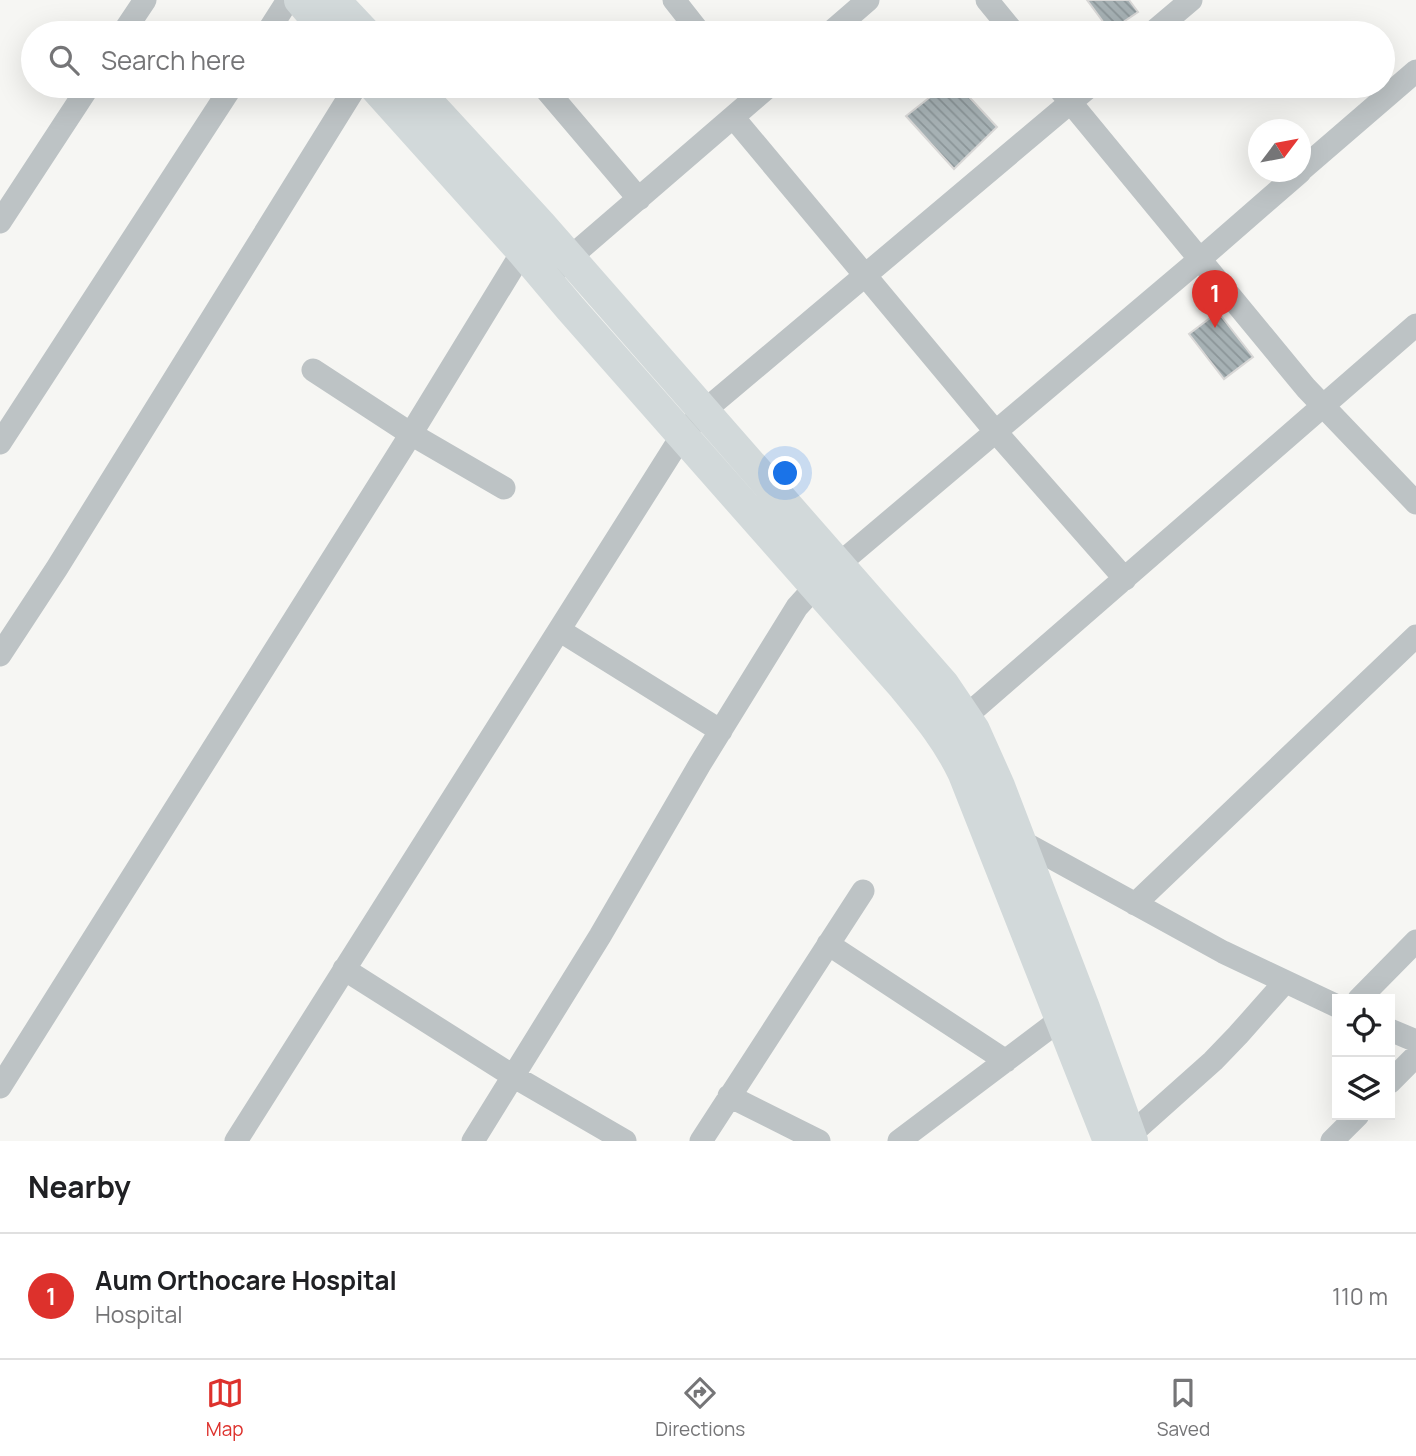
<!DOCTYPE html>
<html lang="en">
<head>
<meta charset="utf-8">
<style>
  body { margin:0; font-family:Manrope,sans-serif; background:#f6f6f6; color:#202124 }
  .controls { position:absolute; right:21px; bottom:21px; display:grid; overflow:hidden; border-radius:0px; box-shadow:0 7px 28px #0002 }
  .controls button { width:63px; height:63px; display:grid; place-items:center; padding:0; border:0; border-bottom:2px solid #e0e0e0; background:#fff; color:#202124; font:35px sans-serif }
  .compass { position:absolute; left:1248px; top:119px; width:63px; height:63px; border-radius:50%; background:#fff; box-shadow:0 7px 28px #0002; rotate:58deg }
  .you { position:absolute; left:786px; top:474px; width:24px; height:24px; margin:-18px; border:5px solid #fff; border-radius:50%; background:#1a73e8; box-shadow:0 0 0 10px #1a73e833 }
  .badge { display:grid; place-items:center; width:46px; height:46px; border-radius:50%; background:#dd312c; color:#fff; font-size:23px; font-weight:700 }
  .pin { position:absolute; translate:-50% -58px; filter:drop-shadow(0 2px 4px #0008) }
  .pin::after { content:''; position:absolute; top:37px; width:24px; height:21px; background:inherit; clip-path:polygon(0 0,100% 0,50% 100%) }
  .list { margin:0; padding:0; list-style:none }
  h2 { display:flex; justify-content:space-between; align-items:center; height:91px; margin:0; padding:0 28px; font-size:30px }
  h2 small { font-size:23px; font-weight:400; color:#757577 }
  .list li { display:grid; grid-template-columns:46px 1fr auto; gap:21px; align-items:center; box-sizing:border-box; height:126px; padding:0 28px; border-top:2px solid #e0e0e0 }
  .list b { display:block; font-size:26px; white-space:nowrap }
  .list p { margin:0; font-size:23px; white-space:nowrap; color:#757577 }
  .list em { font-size:23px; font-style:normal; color:#757577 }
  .icon { flex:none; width:38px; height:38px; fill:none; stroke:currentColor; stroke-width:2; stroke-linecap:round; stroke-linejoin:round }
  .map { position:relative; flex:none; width:1416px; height:1141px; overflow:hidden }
  .search { position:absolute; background:#fff; box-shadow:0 7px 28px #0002; left:21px; right:21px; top:21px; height:77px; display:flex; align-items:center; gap:18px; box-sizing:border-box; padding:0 24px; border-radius:38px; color:#757577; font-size:26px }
  .sheet { height:217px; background:#fff }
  nav { display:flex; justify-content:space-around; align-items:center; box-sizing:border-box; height:98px; border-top:2px solid #e0e0e0; background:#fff; font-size:19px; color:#757577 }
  nav a { display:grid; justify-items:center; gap:4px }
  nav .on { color:#dd312c }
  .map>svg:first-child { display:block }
</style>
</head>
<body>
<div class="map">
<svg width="1416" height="1141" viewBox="0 0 1416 1141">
  <defs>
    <pattern id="building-back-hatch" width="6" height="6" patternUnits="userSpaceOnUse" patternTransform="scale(1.75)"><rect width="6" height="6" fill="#a6b1b4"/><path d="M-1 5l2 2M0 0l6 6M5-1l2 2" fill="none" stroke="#8b9598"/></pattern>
  </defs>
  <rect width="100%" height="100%" fill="#f6f6f3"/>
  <path fill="url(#building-back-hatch)" stroke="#d8d7d6" stroke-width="2" d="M 1087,0 L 1129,0 L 1138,12 L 1110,31 Z
    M 944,86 L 959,86 L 997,127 L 954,169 L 906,116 Z
    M 1218,312 L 1253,357 L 1224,379 L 1189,334 Z"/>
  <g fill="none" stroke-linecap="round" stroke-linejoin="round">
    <path stroke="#bdc3c5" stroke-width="23" d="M 674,0 L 700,33
      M 987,0 L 1014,33
      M 123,33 L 145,0
      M 267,33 L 288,0
      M 830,33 L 868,0
      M 1152,33 L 1191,0
      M 543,86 L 639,199
      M 1057,86 L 1306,388 L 1416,503
      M 733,117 L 995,431 L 1125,579
      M 1300,171 L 1416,71
      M 0,222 L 89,86
      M 559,267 L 769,86
      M 313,370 L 411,434 L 504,488
      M 0,443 L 232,86
      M 559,630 L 721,731
      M 0,655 L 57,568 L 356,86
      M 965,717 L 1416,325
      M 1021,841 L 1223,952 L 1337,1006
      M 1135,904 L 1416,636
      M 828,944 L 1006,1061
      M 344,969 L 513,1076 L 625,1141
      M 1359,999 L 1416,941
      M 1390,1030 L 1416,1041
      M 1390,1082 L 1416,1056
      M 0,1087 L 411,434 L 529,241
      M 729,1096 L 819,1141
      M 1130,1135 L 1213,1061 L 1238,1035 L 1285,982
      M 236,1141 L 683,434 L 704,411 L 1090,86
      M 473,1141 L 600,936 L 700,764 L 797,607 L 816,586 L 839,564 L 1200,259 L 1300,172
      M 701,1141 L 863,891
      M 899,1141 L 1061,1019
      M 1332,1141 L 1358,1115"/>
    <path stroke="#d2d9da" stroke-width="32" d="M 300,0 L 328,33
      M 334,0 L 365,33
      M 374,86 L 522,251 L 570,308 L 904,687 C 928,716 948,740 964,774 L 1109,1141
      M 413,86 L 540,224 L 943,684 L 974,730 L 999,786 L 1084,1008 L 1132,1141"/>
  </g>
</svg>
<div class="controls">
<button><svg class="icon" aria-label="locate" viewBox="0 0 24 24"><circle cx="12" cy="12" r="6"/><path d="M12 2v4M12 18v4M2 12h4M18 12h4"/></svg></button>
<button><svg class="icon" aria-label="layers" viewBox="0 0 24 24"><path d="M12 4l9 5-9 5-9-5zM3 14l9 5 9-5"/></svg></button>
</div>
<svg class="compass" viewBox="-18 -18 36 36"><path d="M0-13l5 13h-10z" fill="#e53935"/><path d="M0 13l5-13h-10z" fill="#757577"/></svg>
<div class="you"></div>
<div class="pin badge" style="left:1215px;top:328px">1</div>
<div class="search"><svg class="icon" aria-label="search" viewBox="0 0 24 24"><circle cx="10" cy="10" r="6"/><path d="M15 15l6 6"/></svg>Search here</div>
</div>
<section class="sheet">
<h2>Nearby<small></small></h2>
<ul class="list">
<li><span class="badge">1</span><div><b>Aum Orthocare Hospital</b><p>Hospital</p></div><em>110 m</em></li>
</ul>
</section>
<nav>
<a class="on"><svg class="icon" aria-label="map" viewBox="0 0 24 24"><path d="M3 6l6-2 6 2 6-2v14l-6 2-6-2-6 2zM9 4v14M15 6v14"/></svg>Map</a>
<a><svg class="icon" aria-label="directions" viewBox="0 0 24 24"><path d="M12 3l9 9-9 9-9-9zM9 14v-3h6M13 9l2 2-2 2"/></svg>Directions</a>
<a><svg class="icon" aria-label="saved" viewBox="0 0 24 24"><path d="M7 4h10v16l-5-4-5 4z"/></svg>Saved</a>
</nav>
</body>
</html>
